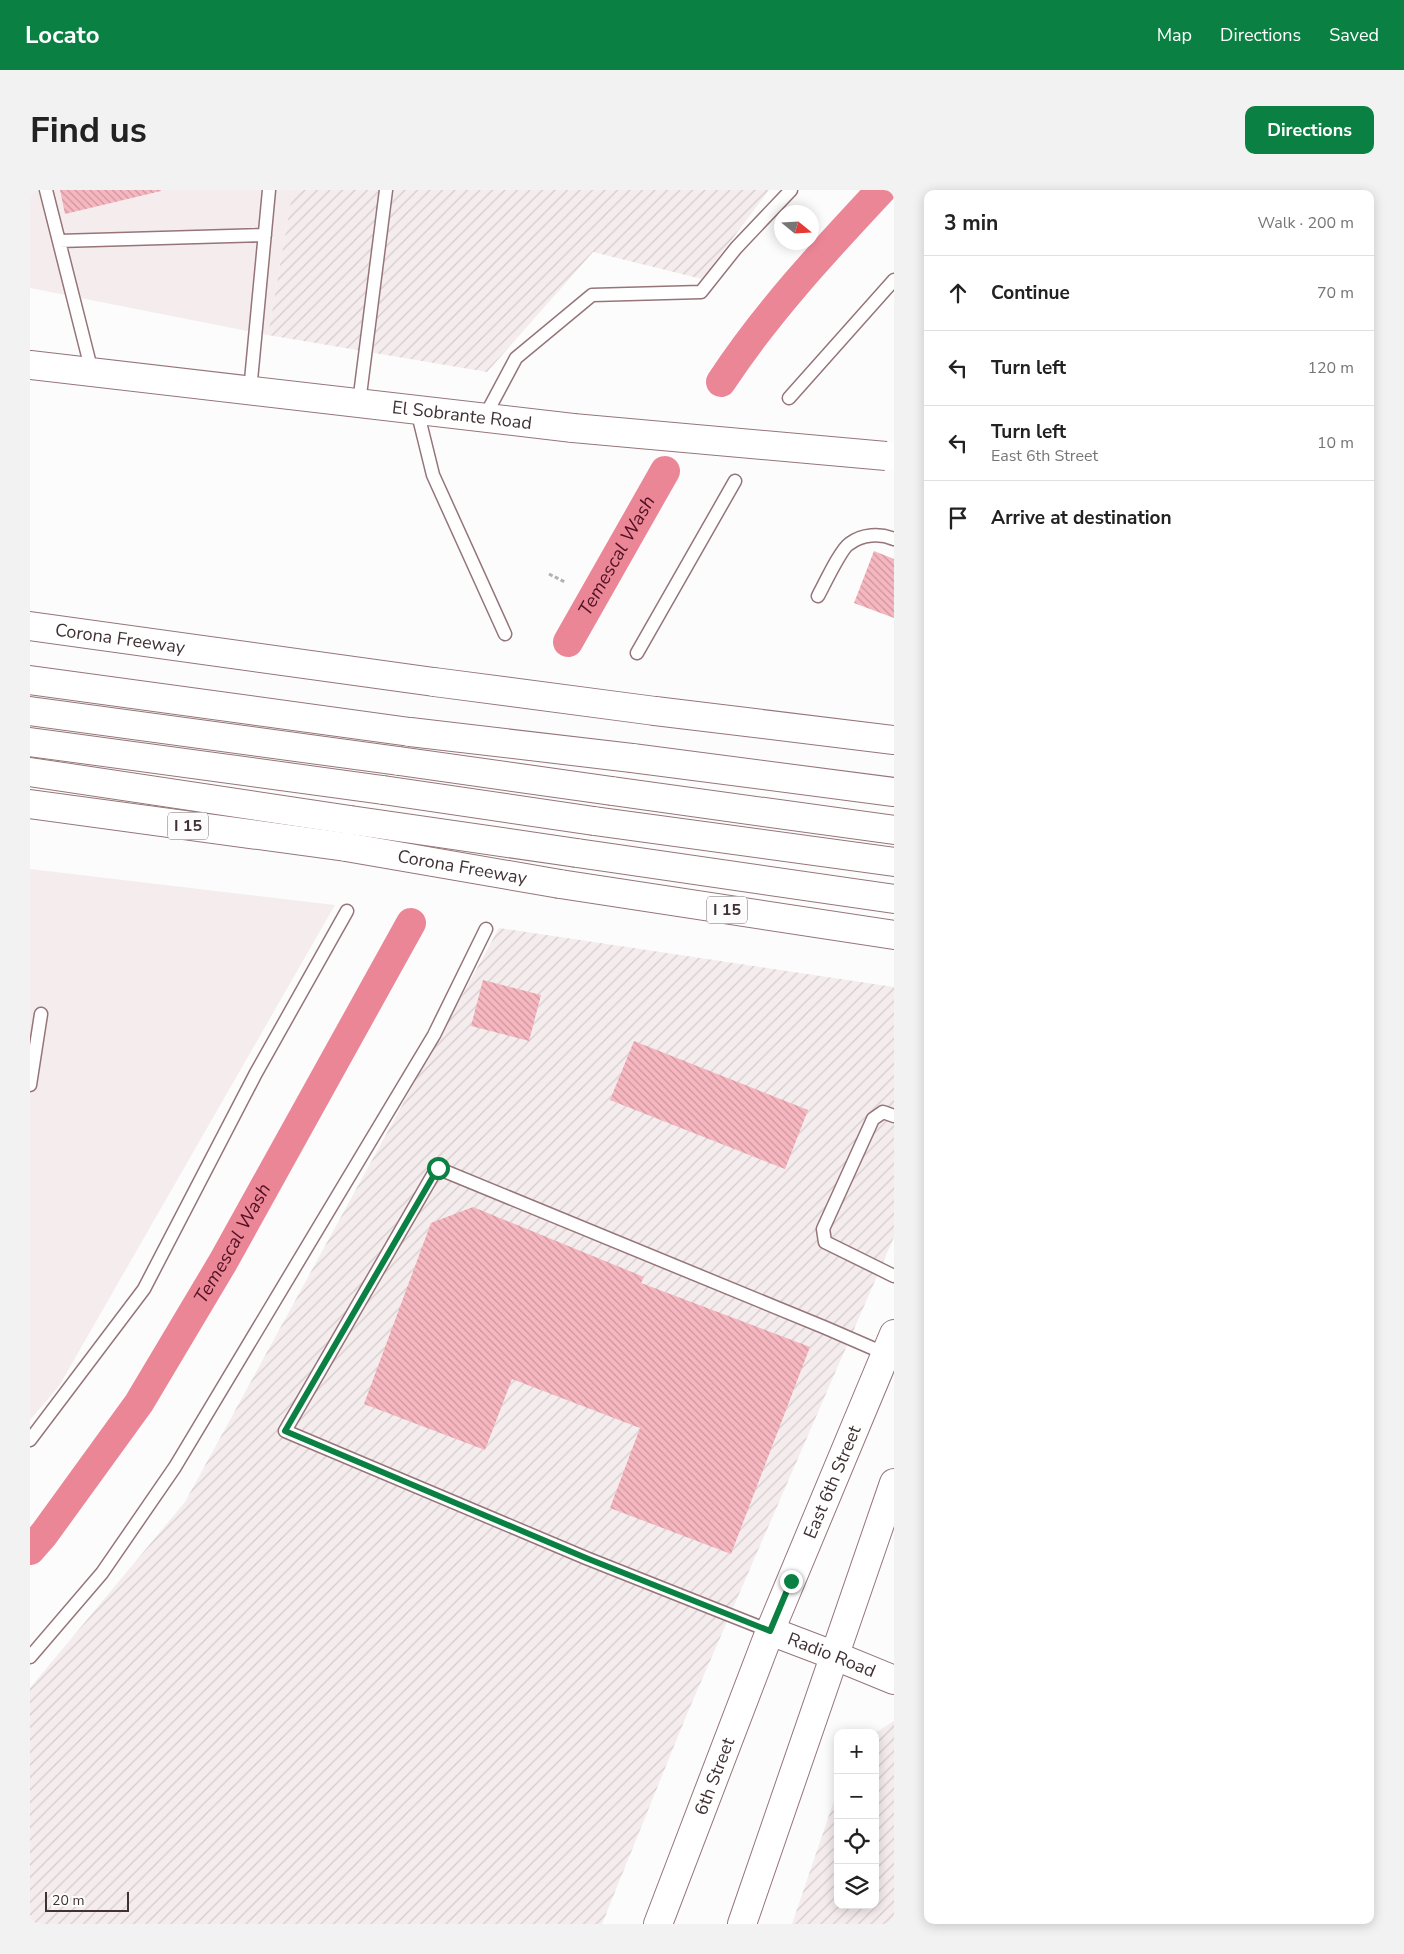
<!DOCTYPE html>
<html lang="en">
<head>
<meta charset="utf-8">
<style>
  body { margin:0; font-family:"Nunito Sans",sans-serif; background:#f2f2f2; color:#222 }
  .controls { position:absolute; right:15px; bottom:15px; display:grid; overflow:hidden; border-radius:10px; box-shadow:0 2px 12px #0003 }
  .controls button { width:45px; height:45px; display:grid; place-items:center; padding:0; border:0; border-bottom:1px solid #e0e0e0; background:#fff; color:#222; font:25px sans-serif }
  .compass { position:absolute; left:744px; top:15px; width:45px; height:45px; border-radius:50%; background:#fff; box-shadow:0 2px 12px #0003; rotate:108deg }
  .scale { position:absolute; left:15px; bottom:12px; width:84px; box-sizing:border-box; padding-left:5px; border:2px solid #403234; border-top:0; font-size:14px; line-height:18px; white-space:nowrap; color:#403234; -webkit-text-stroke:4px #fcfcfc; paint-order:stroke }
  .stop { position:absolute; width:15px; height:15px; margin:-11px; border:4px solid #0b8043; border-radius:50%; background:#fff }
  .stop.end { background:#0b8043; border-color:#fff; box-shadow:0 1px 5px #0008 }
  .list { margin:0; padding:0; list-style:none }
  h2 { display:flex; justify-content:space-between; align-items:center; height:65px; margin:0; padding:0 20px; font-size:21px }
  h2 small { font-size:16px; font-weight:400; color:#767676 }
  .list li { display:grid; grid-template-columns:32px 1fr auto; gap:15px; align-items:center; box-sizing:border-box; height:75px; padding:0 20px; border-top:1px solid #e0e0e0 }
  .list b { display:block; font-size:19px; white-space:nowrap }
  .list p { margin:0; font-size:16px; white-space:nowrap; color:#767676 }
  .list em { font-size:16px; font-style:normal; color:#767676 }
  .icon { flex:none; width:28px; height:28px; fill:none; stroke:currentColor; stroke-width:2; stroke-linecap:round; stroke-linejoin:round }
  .map { position:relative; flex:none; width:864px; height:1734px; overflow:hidden; border-radius:10px }
  header { display:flex; align-items:center; gap:30px; box-sizing:border-box; height:70px; padding:0 25px; background:#0b8043; color:#fff }
  header strong { font-size:24px }
  nav { display:flex; gap:28px; margin-inline-start:auto; font-size:18px }
  .intro { display:flex; align-items:center; justify-content:space-between; box-sizing:border-box; height:120px; padding:0 30px }
  h1 { margin:0; font-size:35px }
  .button { padding:12px 22px; border-radius:10px; background:#0b8043; color:#fff; font-size:18px; font-weight:700 }
  main { display:flex; gap:30px; padding:0 30px }
  aside { flex:1; background:#fff; border-radius:10px; box-shadow:0 2px 12px #0003 }
  .map>svg:first-child { display:block }
</style>
</head>
<body>
<header>
<strong>Locato</strong>
<nav><a>Map</a><a>Directions</a><a>Saved</a></nav>
</header>
<div class="intro"><h1>Find us</h1><a class="button">Directions</a></div>
<main>
<div class="map">
<svg width="864" height="1734" viewBox="0 0 864 1734">
  <defs>
    <pattern id="industrial-furrows" width="10" height="10" patternUnits="userSpaceOnUse" patternTransform="scale(1.25)"><rect width="10" height="10" fill="#f5eced"/><path d="M-1 1l2-2M0 10L10 0M9 11l2-2" fill="none" stroke="#d3cbcc"/></pattern>
    <pattern id="building-back-hatch" width="6" height="6" patternUnits="userSpaceOnUse" patternTransform="scale(1.25)"><rect width="6" height="6" fill="#f7b7c0"/><path d="M-1 5l2 2M0 0l6 6M5-1l2 2" fill="none" stroke="#c9959d"/></pattern>
  </defs>
  <rect width="100%" height="100%" fill="#fcfcfc"/>
  <path fill="#f5eced" d="M 0,0 L 263,0 L 238,145 L 0,98 Z
    M 0,679 L 305,715 L 29,1196 L 0,1230 Z"/>
  <path fill="url(#industrial-furrows)" d="M 263,0 L 739,0 L 672,89 L 563,62 L 457,182 L 238,145 Z
    M 469,738 L 864,797 L 864,1047 L 657,1524 L 572,1734 L 0,1734 L 0,1498 L 155,1312 Z
    M 864,1531 L 864,1734 L 762,1734 L 808,1599 L 808,1715 L 845,1715 L 845,1543 Z"/>
  <g fill="none" stroke-linecap="round" stroke-linejoin="round">
    <g stroke="#eb8697" stroke-width="30">
      <path d="M 691,192 C 737,122 794,61 851,0"/>
      <path id="s1" d="M 538,452 L 635,281"/>
      <path id="s2" d="M 0,1360 L 14,1344 L 109,1213 L 193,1072 L 381,733"/>
    </g>
  </g>
  <path fill="url(#building-back-hatch)" d="M 30,0 L 131,0 L 131,1 L 35,24 Z
    M 844,361 L 864,369 L 864,428 L 824,413 Z
    M 453,790 L 511,805 L 499,851 L 441,836 Z
    M 604,851 L 778,920 L 755,979 L 580,910 Z
    M 443,1017 L 614,1087 L 611,1093 L 780,1157 L 701,1364 L 580,1318 L 610,1238 L 482,1189 L 455,1260 L 334,1214 L 401,1033 Z"/>
  <g fill="none" stroke-linecap="round" stroke-linejoin="round">
    <defs>
      <path id="lane" d="M 16,0 L 62,182
        M 29,51 L 235,45
        M 220,201 L 239,0
        M 759,208 L 864,90
        M 329,213 L 356,0
        M 387,220 L 403,285 L 475,444
        M 454,228 L 486,168 L 562,105 L 671,102 L 706,58 L 761,0
        M 788,406 C 794,395 811,359 819,354 C 832,344 850,343 864,349
        M 607,463 L 705,291
        M 0,895 L 11,824
        M 864,926 L 853,922 L 843,929 L 793,1039 L 795,1052 L 864,1086
        M 0,1250 L 114,1099 L 226,883 L 317,721
        M 740,1441 L 556,1368 L 255,1241 L 407,978 L 796,1138 L 856,1164
        M 0,1467 L 72,1383 L 145,1277 L 404,845 L 456,739"/>
      <g id="secondary">
        <path id="s3" d="M 0,175 L 543,238"/>
        <path id="s4" d="M 740,1441 L 803,1465 L 864,1490"/>
      </g>
      <g id="primary">
        <path id="s5" d="M 628,1734 L 740,1441 L 864,1144"/>
        <path d="M 712,1734 L 864,1293"/>
      </g>
      <g id="highway">
        <path id="s6" d="M 0,436 L 404,492"/>
        <path d="M 0,490 L 380,542"/>
        <path d="M 0,521 L 369,571"/>
        <path d="M 625,521 L 864,550"/>
        <path d="M 0,552 L 353,600"/>
        <path d="M 602,568 L 864,602"/>
        <path d="M 0,582 L 320,630"/>
        <path d="M 582,601 L 864,640"/>
        <path d="M 0,614 L 316,657"/>
        <path d="M 564,631 L 864,672"/>
        <path d="M 547,663 L 864,709"/>
        <path d="M 530,694 L 864,745"/>
      </g>
    </defs>
    <use href="#lane" stroke="#957579" stroke-width="15"/>
    <use href="#secondary" stroke="#957579" stroke-width="30"/>
    <use href="#primary" stroke="#957579" stroke-width="30"/>
    <use href="#highway" stroke="#957579" stroke-width="30"/>
    <path stroke="#b5b0b1" stroke-width="3" stroke-dasharray="4 2.5" stroke-linecap="butt" d="M 519,384 L 535,392"/>
    <use href="#lane" stroke="#fff" stroke-width="12"/>
    <use href="#secondary" stroke="#fff" stroke-width="28"/>
    <use href="#primary" stroke="#fff" stroke-width="28"/>
    <use href="#highway" stroke="#fff" stroke-width="28"/>
    <defs>
      <path id="secondary-bridge" d="M 543,238 L 856,266"/>
      <g id="highway-bridge">
        <path d="M 404,492 L 625,521"/>
        <path d="M 380,542 L 602,568"/>
        <path d="M 369,571 L 582,601"/>
        <path d="M 353,600 L 564,631"/>
        <path d="M 320,630 L 547,663"/>
        <path id="s7" d="M 316,657 L 530,694"/>
      </g>
    </defs>
    <use href="#secondary-bridge" stroke="#957579" stroke-width="30" stroke-linecap="butt"/>
    <use href="#highway-bridge" stroke="#957579" stroke-width="30" stroke-linecap="butt"/>
    <use href="#secondary-bridge" stroke="#fff" stroke-width="28"/>
    <use href="#highway-bridge" stroke="#fff" stroke-width="28"/>
  </g>
  <g fill="none" stroke-linecap="round" stroke-linejoin="round">
    <path stroke="#0b8043" stroke-width="6" d="M 408,978 L 255,1241 L 556,1368 L 740,1441 L 761,1391"/>
  </g>
  <g text-anchor="middle" dominant-baseline="central" stroke-width="4" stroke-linejoin="round" paint-order="stroke">
    <g fill="#fcfcfc" stroke="#786f70" stroke-width="1">
      <rect x="138" y="622.5" width="40" height="27" rx="4"/>
      <rect x="677" y="706.5" width="40" height="27" rx="4"/>
    </g>
    <g font-size="16" font-weight="bold" fill="#403234">
      <text x="158" y="636">I 15</text>
      <text x="697" y="720">I 15</text>
    </g>
    <g font-size="18" fill="#403234" stroke="#fcfcfc">
      <text stroke="none"><textPath href="#s3" startOffset="435">El Sobrante Road</textPath></text>
      <text stroke="none"><textPath href="#s6" startOffset="91">Corona Freeway</textPath></text>
      <text stroke="none"><textPath href="#s7" startOffset="118">Corona Freeway</textPath></text>
      <text stroke="none"><textPath href="#s5" startOffset="475">East 6th Street</textPath></text>
      <text stroke="none"><textPath href="#s4" startOffset="66">Radio Road</textPath></text>
      <text stroke="none"><textPath href="#s5" startOffset="158">6th Street</textPath></text>
    </g>
    <g font-size="19" font-style="italic" fill="#501121" stroke="#fcfcfc">
      <text stroke="none"><textPath href="#s1" startOffset="99">Temescal Wash</textPath></text>
      <text stroke="none"><textPath href="#s2" startOffset="368">Temescal Wash</textPath></text>
    </g>
  </g>
</svg>
<div class="controls">
<button>+</button>
<button>−</button>
<button><svg class="icon" aria-label="locate" viewBox="0 0 24 24"><circle cx="12" cy="12" r="6"/><path d="M12 2v4M12 18v4M2 12h4M18 12h4"/></svg></button>
<button><svg class="icon" aria-label="layers" viewBox="0 0 24 24"><path d="M12 4l9 5-9 5-9-5zM3 14l9 5 9-5"/></svg></button>
</div>
<svg class="compass" viewBox="-18 -18 36 36"><path d="M0-13l5 13h-10z" fill="#e53935"/><path d="M0 13l5-13h-10z" fill="#767676"/></svg>
<div class="scale">20 m</div>
<div class="stop" style="left:408px;top:978px"></div>
<div class="stop end" style="left:761px;top:1391px"></div>
</div>
<aside>
<h2>3 min<small>Walk · 200 m</small></h2>
<ul class="list">
<li><svg class="icon" aria-label="ahead" viewBox="0 0 24 24"><path d="M12 20V5M6 11l6-6 6 6"/></svg><div><b>Continue</b></div><em>70 m</em></li>
<li><svg class="icon" aria-label="left" viewBox="0 0 24 24"><path d="M17 20v-9H6M10 6l-5 5 5 5"/></svg><div><b>Turn left</b></div><em>120 m</em></li>
<li><svg class="icon" aria-label="left" viewBox="0 0 24 24"><path d="M17 20v-9H6M10 6l-5 5 5 5"/></svg><div><b>Turn left</b><p>East 6th Street</p></div><em>10 m</em></li>
<li><svg class="icon" aria-label="arrive" viewBox="0 0 24 24"><path d="M6 21V4h12l-3 4 3 4H6"/></svg><div><b>Arrive at destination</b></div></li>
</ul>
</aside>
</main>
</body>
</html>
